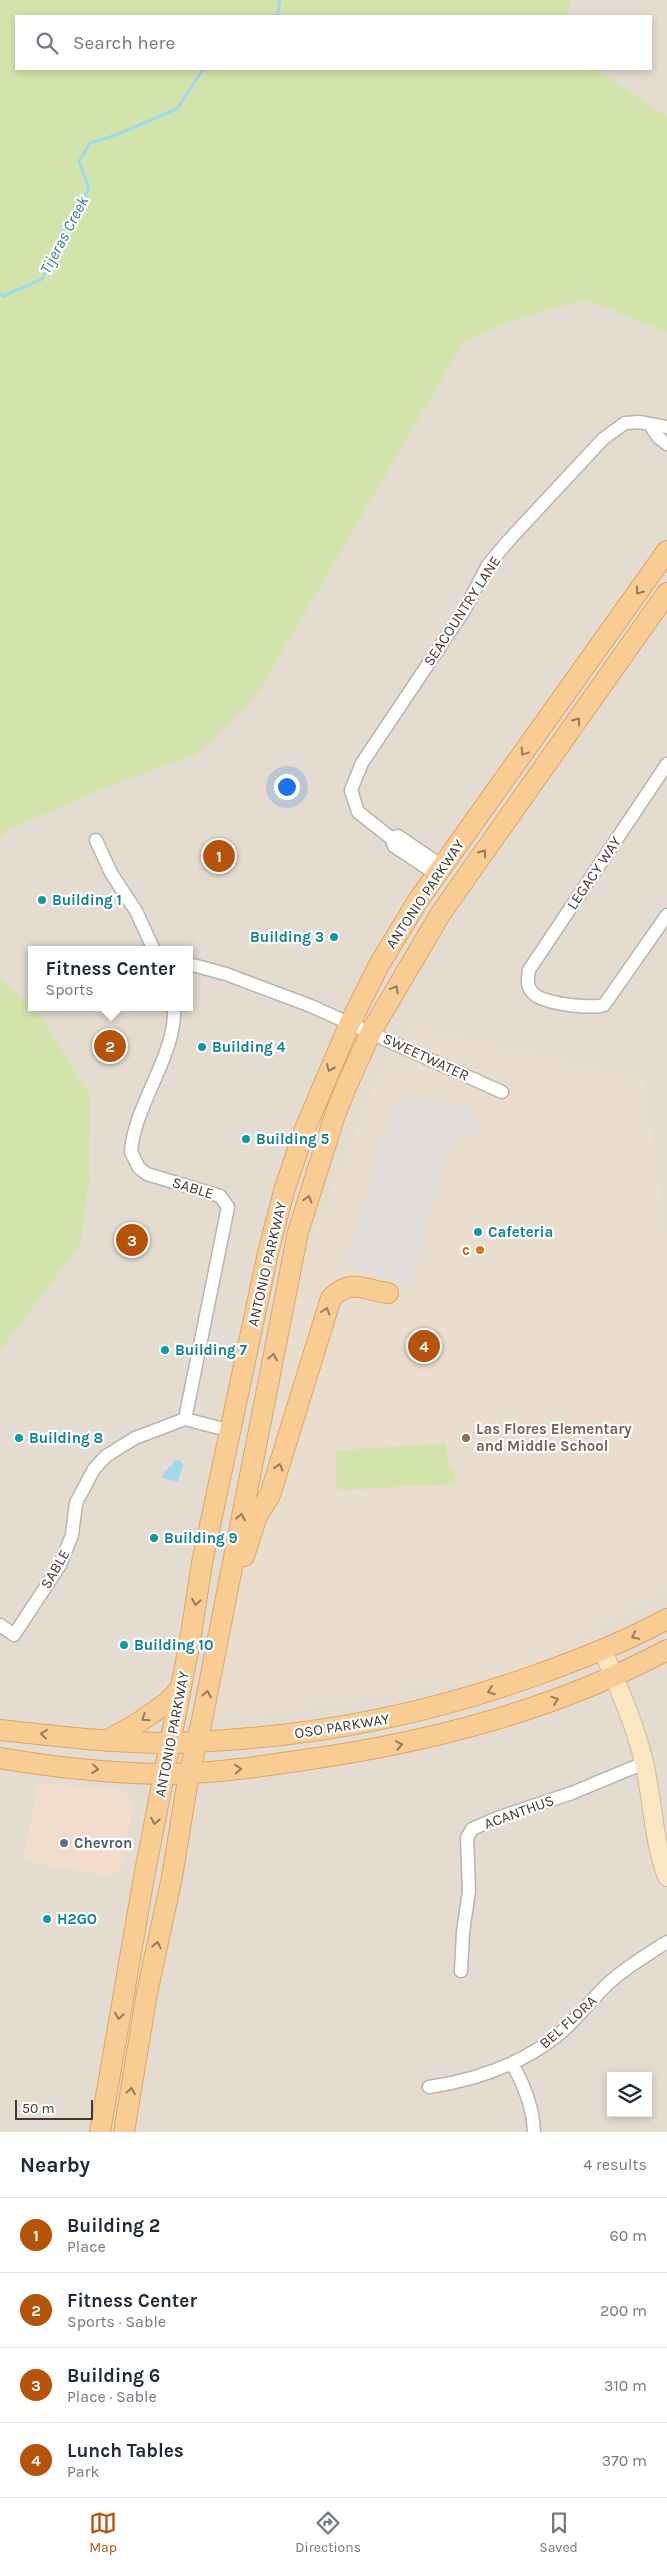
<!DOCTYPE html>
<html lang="en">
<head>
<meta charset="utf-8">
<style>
  body { margin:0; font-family:Karla,sans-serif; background:#f6f6f7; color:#1f2937 }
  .controls { position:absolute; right:15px; bottom:15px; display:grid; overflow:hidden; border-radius:0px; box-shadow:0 2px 8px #0003 }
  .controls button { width:45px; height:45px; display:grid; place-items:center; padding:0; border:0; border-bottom:1px solid #e0e1e3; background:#fff; color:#1f2937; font:25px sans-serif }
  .scale { position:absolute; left:15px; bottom:12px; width:78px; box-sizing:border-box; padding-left:5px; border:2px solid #423a33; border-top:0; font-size:14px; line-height:18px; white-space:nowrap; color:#423a33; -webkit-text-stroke:4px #fff; paint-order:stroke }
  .you { position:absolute; left:286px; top:786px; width:18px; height:18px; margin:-12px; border:4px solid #fff; border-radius:50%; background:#1a73e8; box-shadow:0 0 0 8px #1a73e833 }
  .badge { display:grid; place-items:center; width:32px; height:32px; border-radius:50%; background:#b45309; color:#fff; font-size:16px; font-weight:700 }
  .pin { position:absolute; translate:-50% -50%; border:2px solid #fff; box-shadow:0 1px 5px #0006 }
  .popup { position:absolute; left:28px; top:946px; width:165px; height:65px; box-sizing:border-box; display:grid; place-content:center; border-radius:0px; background:#fff; filter:drop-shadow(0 1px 4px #0005); font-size:16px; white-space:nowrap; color:#747a83 }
  .popup b { font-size:19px; color:#1f2937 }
  .popup::after { content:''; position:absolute; left:50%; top:100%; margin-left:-10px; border:10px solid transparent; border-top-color:#fff }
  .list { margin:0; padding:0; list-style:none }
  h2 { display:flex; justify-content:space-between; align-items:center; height:65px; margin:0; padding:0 20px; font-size:21px }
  h2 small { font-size:16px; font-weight:400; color:#747a83 }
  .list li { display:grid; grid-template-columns:32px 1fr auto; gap:15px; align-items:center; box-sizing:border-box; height:75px; padding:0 20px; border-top:1px solid #e0e1e3 }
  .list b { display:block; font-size:19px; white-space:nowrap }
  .list p { margin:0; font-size:16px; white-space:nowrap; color:#747a83 }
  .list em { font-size:16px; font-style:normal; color:#747a83 }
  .icon { flex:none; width:28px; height:28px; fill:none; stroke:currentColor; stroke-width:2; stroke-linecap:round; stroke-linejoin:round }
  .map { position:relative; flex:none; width:667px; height:2132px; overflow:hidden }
  .search { position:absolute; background:#fff; box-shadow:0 2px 8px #0003; left:15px; right:15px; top:15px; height:55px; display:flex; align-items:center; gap:12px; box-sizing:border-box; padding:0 18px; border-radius:0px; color:#747a83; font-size:19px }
  .sheet { height:365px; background:#fff }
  nav { display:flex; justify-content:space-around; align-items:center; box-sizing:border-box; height:70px; border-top:1px solid #e0e1e3; background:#fff; font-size:14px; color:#747a83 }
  nav a { display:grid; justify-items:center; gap:2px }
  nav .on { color:#b45309 }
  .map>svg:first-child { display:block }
</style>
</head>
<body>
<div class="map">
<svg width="667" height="2132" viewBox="0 0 667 2132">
  <rect width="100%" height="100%" fill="#f0eae2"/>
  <path fill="#e4dbd1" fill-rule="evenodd" d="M 571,0 L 667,0 L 667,116 L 596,69 L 651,69 L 651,16 L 567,16 Z
    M 586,300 L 667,333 L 667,2132 L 0,2132 L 0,1351 L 80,1245 L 89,1184 L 90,1095 L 44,1021 L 0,977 L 0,840 L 5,831 L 125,780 L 259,692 L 463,343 L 509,322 ZM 31,950 L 189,950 L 189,1007 L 31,1007 ZM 611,2076 L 648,2076 L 648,2113 L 611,2113 Z"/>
  <path fill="#f2ddcd" d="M 38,1783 L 119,1790 L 131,1798 L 133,1807 L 121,1870 L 111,1876 L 26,1862 L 24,1857 Z"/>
  <path fill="#e9ddcd" d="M 408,1024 L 644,1079 L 667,1238 L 667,1590 L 519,1673 L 211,1723 L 292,1286 L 384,1062 L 396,1060 Z"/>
  <path fill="#d3e3ac" d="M 0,0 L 571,0 L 567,16 L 16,16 L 16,69 L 596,69 L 667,116 L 667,333 L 586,300 L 509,322 L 463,343 L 259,692 L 196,755 L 125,780 L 6,831 L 0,840 Z
    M 0,977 L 44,1021 L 90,1095 L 89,1184 L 80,1245 L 0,1351 Z
    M 438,1331 L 439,1359 L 410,1359 L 409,1332 Z
    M 446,1444 L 449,1469 L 454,1469 L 455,1484 L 341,1490 L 336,1486 L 336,1450 Z"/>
  <path fill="#e1dedb" d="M 409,1096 L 422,1097 L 472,1109 L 484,1137 L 455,1138 L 448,1153 L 410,1285 L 407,1287 L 391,1279 L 352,1268 L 348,1260 L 379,1148 L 395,1104 L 403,1103 Z"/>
  <path fill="#a0d8ec" d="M 179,1460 L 183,1464 L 178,1482 L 162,1478 L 165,1471 L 167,1471 L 169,1466 L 172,1467 L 174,1461 Z"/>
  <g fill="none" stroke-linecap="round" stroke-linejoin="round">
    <path stroke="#a0d8ec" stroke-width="3" d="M 277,16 L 280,0
      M 0,294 L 3,296 L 42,279 L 89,188 L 79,161 L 90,143 L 113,136 L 177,109 L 203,69"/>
    <defs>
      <path id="street" d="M 651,426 L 658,437 L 667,444
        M 667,764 L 529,970 C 528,978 526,985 532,992 C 540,1004 591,1009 604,1005 L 667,915
        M 391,838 L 398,836 L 442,866
        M 96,840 L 111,873 L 136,911 L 154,950
        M 436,874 L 394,846 L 391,838 L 358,812 L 351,790 L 362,763 L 465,609 L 488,565 L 510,539 L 603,439 L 625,423 L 639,422 L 667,427
        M 189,964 L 226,974 L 311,1006 L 502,1092
        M 185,1419 L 231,1431
        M 0,1625 L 14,1635 L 60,1565 L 72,1535 L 76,1503 L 94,1469 L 106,1456 L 135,1438 L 185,1419 L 228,1207 L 220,1196 L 147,1174 L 139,1168 L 131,1152 C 134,1105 177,1054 174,1007
        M 461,1971 L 463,1932 L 469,1891 L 467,1838 L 472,1829 L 497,1818 L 572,1793 L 644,1763
        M 512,2064 C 525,2086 533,2107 534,2132
        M 429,2087 C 476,2080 520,2065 558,2035 C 578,2019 592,1998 611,1981 C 628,1966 648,1954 667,1942"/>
      <path id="secondary" d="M 603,1651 C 618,1687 635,1724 644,1762 C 653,1801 653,1840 667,1877"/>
      <path id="primary" d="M 244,1556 L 257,1516 L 270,1495 L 331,1298 C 352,1277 365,1291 388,1293
        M 0,1730 C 56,1736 113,1743 169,1743 C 188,1743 207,1741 226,1740 C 334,1733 437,1711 539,1674 C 583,1658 625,1642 667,1619
        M 106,1741 L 138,1723 L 168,1702 L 179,1690
        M 0,1758 C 53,1767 108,1773 162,1774 C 209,1774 257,1767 304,1760 C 431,1742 554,1710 667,1650
        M 100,2132 L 144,1877 L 190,1641 L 202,1563 L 268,1253 L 284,1191 L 305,1129 L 350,1023 L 379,965 L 419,899 L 667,551
        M 124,2132 L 147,1993 L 172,1877 L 189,1773 L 202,1720 L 298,1232 L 335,1115 L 347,1085 L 371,1032 L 441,913 L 667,593"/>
    </defs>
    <use href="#street" stroke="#beb3a9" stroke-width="15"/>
    <use href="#secondary" stroke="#d2b996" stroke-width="20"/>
    <use href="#primary" stroke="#dda664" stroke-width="22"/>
    <use href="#street" stroke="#fff" stroke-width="12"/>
    <use href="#secondary" stroke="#fce5c1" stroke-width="18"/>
    <use href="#primary" stroke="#f9cc93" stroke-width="20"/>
  </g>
  <defs><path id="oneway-chevron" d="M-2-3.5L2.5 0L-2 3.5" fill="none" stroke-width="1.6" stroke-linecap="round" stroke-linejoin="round" transform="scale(1.25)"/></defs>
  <g stroke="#947c5e">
    <use href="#oneway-chevron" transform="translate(639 591) rotate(126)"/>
    <use href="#oneway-chevron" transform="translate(577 721) rotate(-55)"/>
    <use href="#oneway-chevron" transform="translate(524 752) rotate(124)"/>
    <use href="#oneway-chevron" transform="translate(483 853) rotate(-55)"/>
    <use href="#oneway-chevron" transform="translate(395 989) rotate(-61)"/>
    <use href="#oneway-chevron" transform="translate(330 1068) rotate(114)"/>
    <use href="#oneway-chevron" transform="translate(308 1199) rotate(-74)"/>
    <use href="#oneway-chevron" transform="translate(326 1311) rotate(-72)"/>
    <use href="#oneway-chevron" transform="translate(273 1357) rotate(-79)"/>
    <use href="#oneway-chevron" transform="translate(279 1467) rotate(-73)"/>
    <use href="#oneway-chevron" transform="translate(241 1517) rotate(-79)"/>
    <use href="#oneway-chevron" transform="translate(196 1602) rotate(99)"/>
    <use href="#oneway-chevron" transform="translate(635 1636) rotate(153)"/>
    <use href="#oneway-chevron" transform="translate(491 1691) rotate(160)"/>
    <use href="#oneway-chevron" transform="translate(207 1694) rotate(-79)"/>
    <use href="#oneway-chevron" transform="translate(555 1700) rotate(-19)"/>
    <use href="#oneway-chevron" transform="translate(145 1718) rotate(145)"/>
    <use href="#oneway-chevron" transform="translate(44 1734) rotate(-174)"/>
    <use href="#oneway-chevron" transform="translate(399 1745) rotate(-10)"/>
    <use href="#oneway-chevron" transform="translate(95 1769) rotate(6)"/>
    <use href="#oneway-chevron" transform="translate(238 1769) rotate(-5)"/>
    <use href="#oneway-chevron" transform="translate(155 1821) rotate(101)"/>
    <use href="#oneway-chevron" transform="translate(157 1945) rotate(-78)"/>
    <use href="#oneway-chevron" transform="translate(119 2016) rotate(100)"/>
    <use href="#oneway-chevron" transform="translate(131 2091) rotate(-81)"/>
  </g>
  <g fill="#0f9aa8" stroke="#fff" stroke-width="2">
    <circle cx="42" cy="900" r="5"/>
    <circle cx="334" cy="937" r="5"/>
    <circle cx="202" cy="1047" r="5"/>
    <circle cx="246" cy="1139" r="5"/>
    <circle cx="478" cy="1232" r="5"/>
    <circle cx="165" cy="1350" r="5"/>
    <circle cx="19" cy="1438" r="5"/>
    <circle cx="154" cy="1538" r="5"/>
    <circle cx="124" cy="1645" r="5"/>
    <circle cx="47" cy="1919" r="5"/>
  </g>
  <circle fill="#e8710a" stroke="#fff" stroke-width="2" cx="480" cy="1250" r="5"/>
  <circle fill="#8d6e63" stroke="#fff" stroke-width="2" cx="466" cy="1438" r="5"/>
  <circle fill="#5c6f8a" stroke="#fff" stroke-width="2" cx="64" cy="1843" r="5"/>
  <g text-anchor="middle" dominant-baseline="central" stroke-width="4.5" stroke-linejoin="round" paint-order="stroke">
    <g font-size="15" fill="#423a33" stroke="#fff">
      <text transform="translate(462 611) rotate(-57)">SEACOUNTRY LANE</text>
      <text transform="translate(594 873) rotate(-56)">LEGACY WAY</text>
      <text transform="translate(425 894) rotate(-56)">ANTONIO PARKWAY</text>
      <text transform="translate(426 1057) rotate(25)">SWEETWATER</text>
      <text transform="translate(193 1188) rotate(17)">SABLE</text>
      <text transform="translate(267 1264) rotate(-77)">ANTONIO PARKWAY</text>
      <text transform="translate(55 1569) rotate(-60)">SABLE</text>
      <text transform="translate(342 1726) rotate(-9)">OSO PARKWAY</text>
      <text transform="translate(172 1734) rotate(-79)">ANTONIO PARKWAY</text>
      <text transform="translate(519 1812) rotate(-20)">ACANTHUS</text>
      <text transform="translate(568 2022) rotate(-42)">BEL FLORA</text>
    </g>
    <g font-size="15" font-weight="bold" fill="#0d838f" stroke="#fff" text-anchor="start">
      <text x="52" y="900">Building 1</text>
      <text x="324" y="937" text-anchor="end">Building 3</text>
      <text x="212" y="1047">Building 4</text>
      <text x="256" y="1139">Building 5</text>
      <text x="488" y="1232">Cafeteria</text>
      <text x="175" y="1350">Building 7</text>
      <text x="29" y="1438">Building 8</text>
      <text x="164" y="1538">Building 9</text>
      <text x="134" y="1645">Building 10</text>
      <text x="57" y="1919">H2GO</text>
    </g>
    <g font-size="15" font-weight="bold" fill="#c56008" stroke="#fff" text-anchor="end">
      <text x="470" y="1250">c</text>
    </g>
    <g font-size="15" font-weight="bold" fill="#785e54" stroke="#fff" text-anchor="start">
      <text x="476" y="1429">Las Flores Elementary<tspan x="476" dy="17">and Middle School</tspan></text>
    </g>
    <g font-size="15" font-weight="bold" fill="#4e5e75" stroke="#fff" text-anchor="start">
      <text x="74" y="1843">Chevron</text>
    </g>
    <g font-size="16" font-style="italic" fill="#307c98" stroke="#fff">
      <text transform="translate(64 235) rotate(-62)">Tijeras Creek</text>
    </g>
  </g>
</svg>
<div class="controls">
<button><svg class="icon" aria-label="layers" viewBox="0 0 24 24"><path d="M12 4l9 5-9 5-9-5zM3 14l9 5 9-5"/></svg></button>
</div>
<div class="scale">50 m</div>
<div class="you"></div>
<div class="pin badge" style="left:219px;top:856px">1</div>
<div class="pin badge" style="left:110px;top:1046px">2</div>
<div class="popup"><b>Fitness Center</b>Sports</div>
<div class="pin badge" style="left:132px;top:1240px">3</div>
<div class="pin badge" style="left:424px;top:1346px">4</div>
<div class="search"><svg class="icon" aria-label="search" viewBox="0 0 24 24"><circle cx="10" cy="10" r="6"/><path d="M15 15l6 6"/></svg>Search here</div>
</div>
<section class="sheet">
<h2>Nearby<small>4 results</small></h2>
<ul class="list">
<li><span class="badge">1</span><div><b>Building 2</b><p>Place</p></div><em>60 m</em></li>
<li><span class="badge">2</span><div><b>Fitness Center</b><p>Sports · Sable</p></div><em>200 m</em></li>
<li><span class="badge">3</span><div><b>Building 6</b><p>Place · Sable</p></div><em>310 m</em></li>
<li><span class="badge">4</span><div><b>Lunch Tables</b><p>Park</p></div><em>370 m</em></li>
</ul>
</section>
<nav>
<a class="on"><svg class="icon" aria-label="map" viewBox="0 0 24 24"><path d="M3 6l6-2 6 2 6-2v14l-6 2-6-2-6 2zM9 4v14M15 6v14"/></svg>Map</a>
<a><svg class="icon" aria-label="directions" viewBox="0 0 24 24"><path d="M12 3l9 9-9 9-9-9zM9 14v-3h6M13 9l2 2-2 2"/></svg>Directions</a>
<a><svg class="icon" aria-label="saved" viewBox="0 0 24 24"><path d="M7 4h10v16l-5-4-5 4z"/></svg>Saved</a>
</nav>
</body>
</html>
